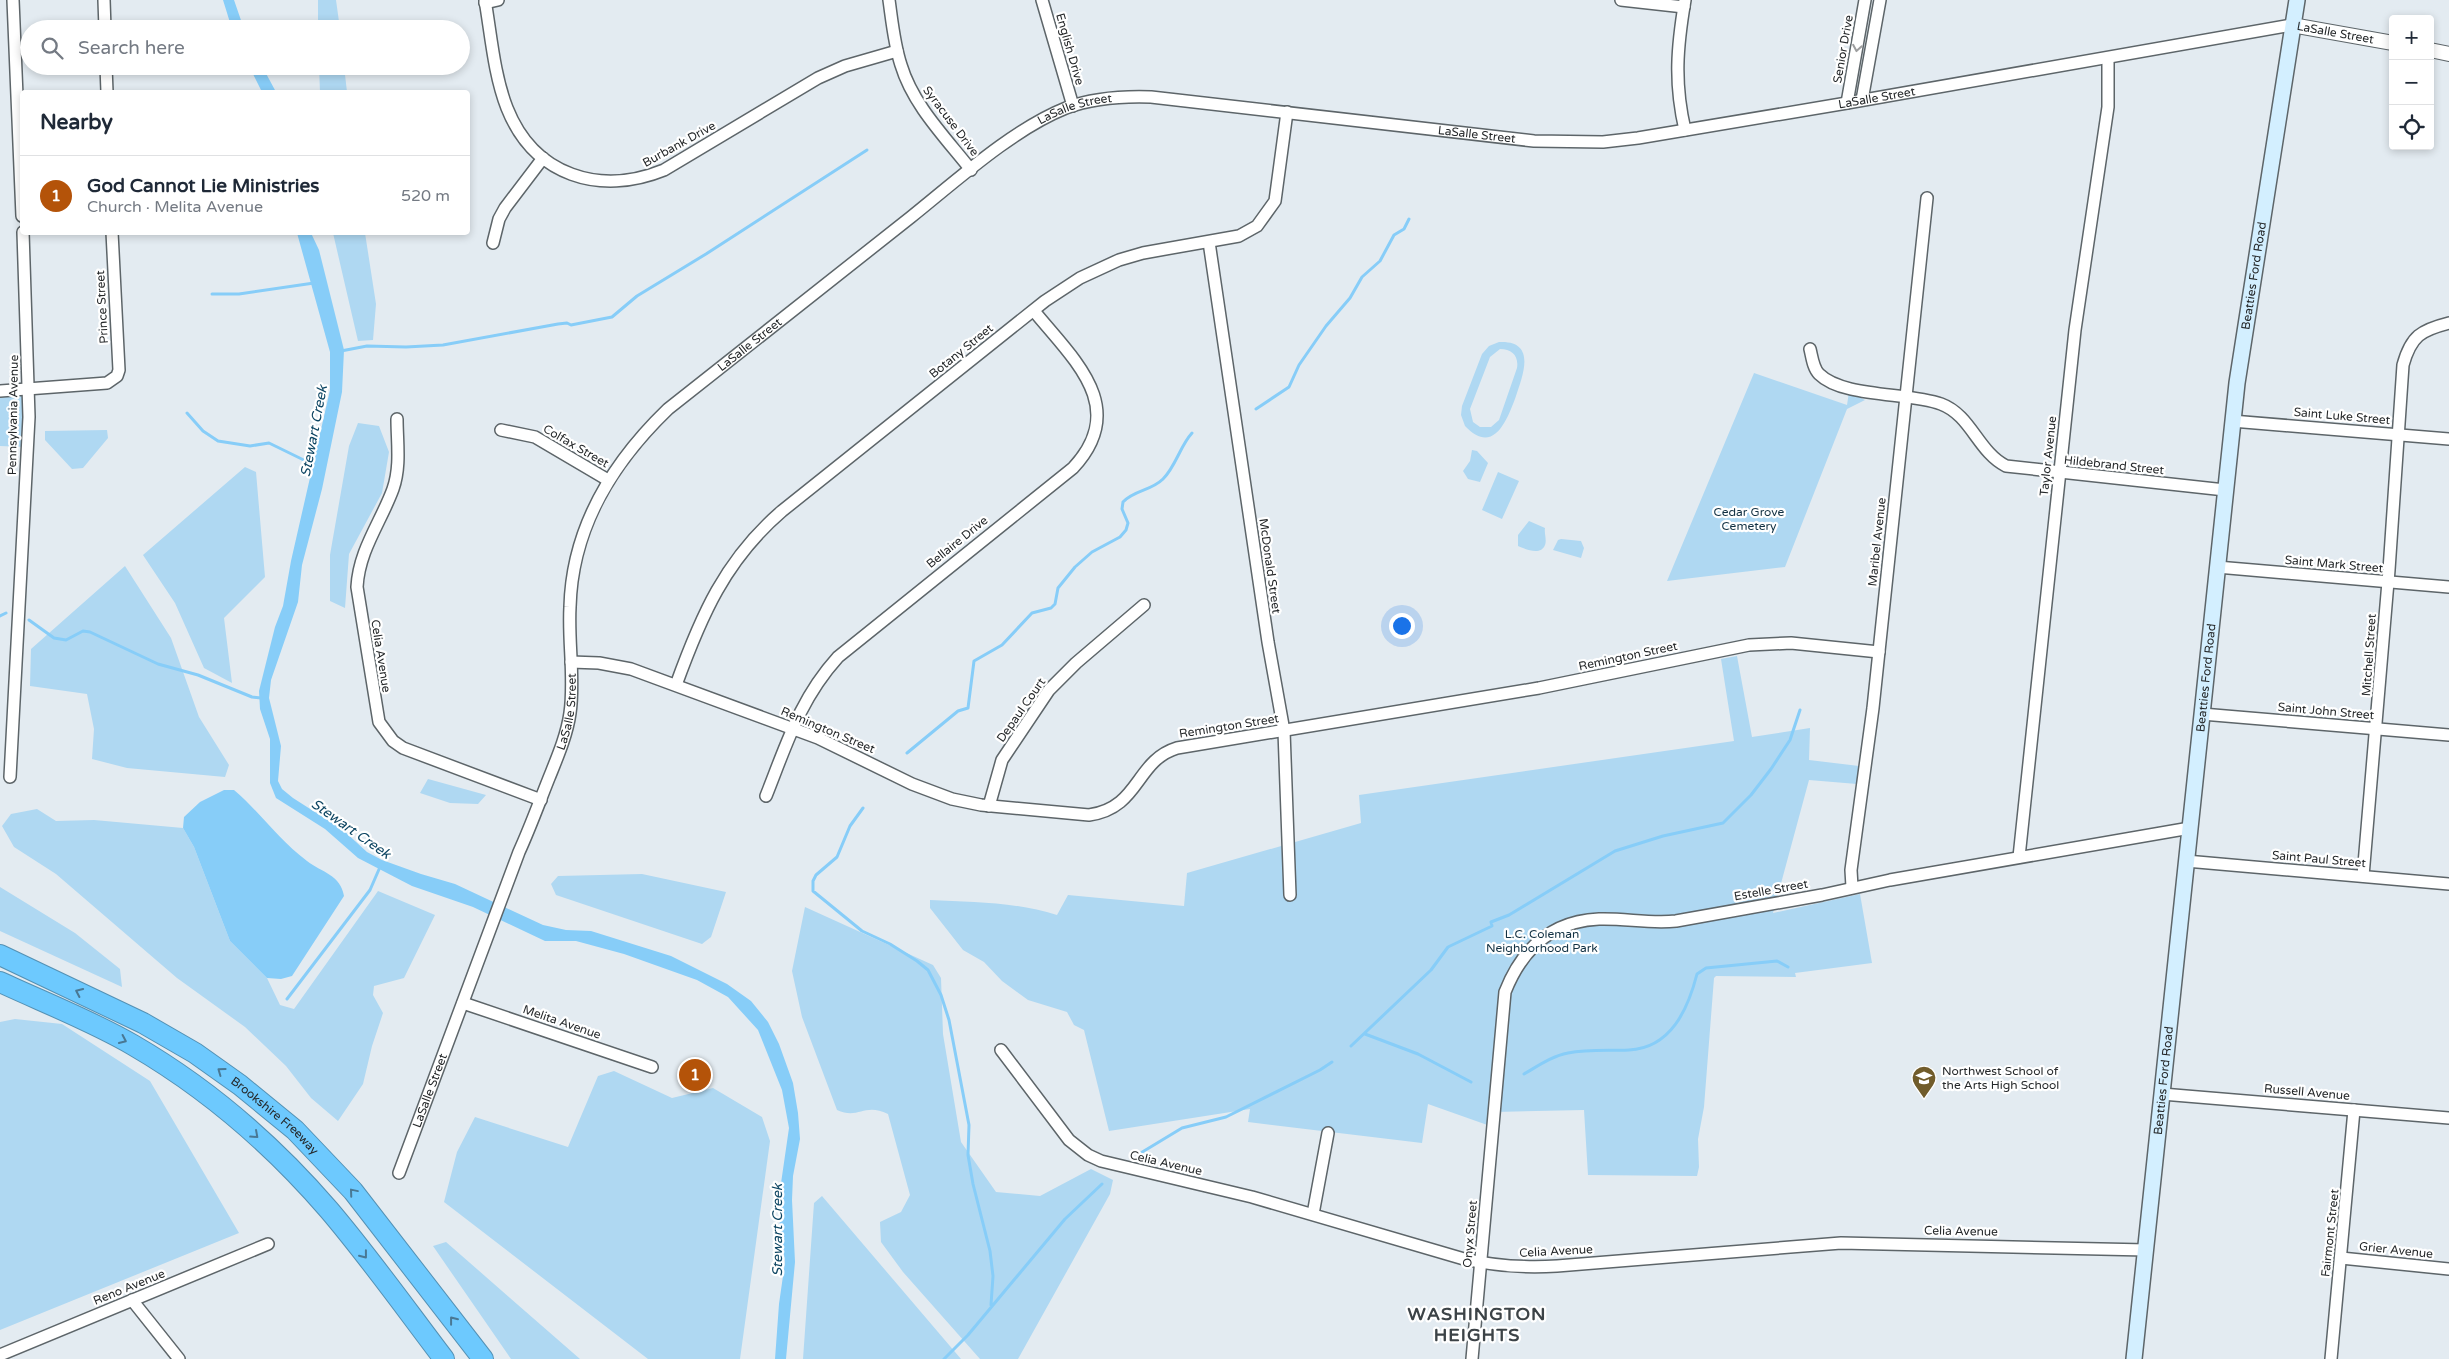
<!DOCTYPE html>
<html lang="en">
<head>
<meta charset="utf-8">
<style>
  body { margin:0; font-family:"Varela Round",sans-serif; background:#f6f6f7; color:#1f2937 }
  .controls { position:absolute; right:15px; top:15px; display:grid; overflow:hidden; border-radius:5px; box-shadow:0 2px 8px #0003 }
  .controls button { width:45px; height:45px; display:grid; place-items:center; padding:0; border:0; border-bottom:1px solid #e0e1e3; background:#fff; color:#1f2937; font:25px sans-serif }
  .you { position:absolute; left:1401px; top:625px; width:18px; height:18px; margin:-12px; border:4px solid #fff; border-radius:50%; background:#1a73e8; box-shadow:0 0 0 8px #1a73e833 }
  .badge { display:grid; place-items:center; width:32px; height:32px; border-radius:50%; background:#b45309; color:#fff; font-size:16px; font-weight:700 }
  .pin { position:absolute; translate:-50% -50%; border:2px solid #fff; box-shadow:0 1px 5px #0006 }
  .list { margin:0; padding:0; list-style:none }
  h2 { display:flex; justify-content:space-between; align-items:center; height:65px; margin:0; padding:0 20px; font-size:21px }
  h2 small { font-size:16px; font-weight:400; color:#747a83 }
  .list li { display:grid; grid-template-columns:32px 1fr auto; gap:15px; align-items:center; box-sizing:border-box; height:80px; padding:0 20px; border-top:1px solid #e0e1e3 }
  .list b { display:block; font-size:19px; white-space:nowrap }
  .list p { margin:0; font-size:16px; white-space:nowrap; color:#747a83 }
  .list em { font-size:16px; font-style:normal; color:#747a83 }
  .icon { flex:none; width:28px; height:28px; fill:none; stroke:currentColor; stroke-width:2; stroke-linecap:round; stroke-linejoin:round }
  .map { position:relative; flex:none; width:2449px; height:1359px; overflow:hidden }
  .search { position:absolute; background:#fff; box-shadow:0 2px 8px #0003; left:20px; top:20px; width:450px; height:55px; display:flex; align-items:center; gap:12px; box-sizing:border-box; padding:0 18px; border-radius:28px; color:#747a83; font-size:19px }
  .panel { position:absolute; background:#fff; box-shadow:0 2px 8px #0003; left:20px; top:90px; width:450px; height:145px; border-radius:5px }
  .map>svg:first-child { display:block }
</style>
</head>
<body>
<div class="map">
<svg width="2449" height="1359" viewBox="0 0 2449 1359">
  <rect width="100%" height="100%" fill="#e3ebf1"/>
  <path fill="#afd8f2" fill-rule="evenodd" d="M 318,0 L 336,0 L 340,29 L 318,29 Z
    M 319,66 L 344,66 L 347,92 L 320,92 Z
    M 333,233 L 365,233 L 376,304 L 373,340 L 358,341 Z
    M 1499,342 C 1537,340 1523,375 1516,396 C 1508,418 1494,457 1465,426 L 1461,415 L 1462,406 L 1482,354 L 1489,346 ZM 1500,349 C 1512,349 1519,356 1517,368 L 1499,420 L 1491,427 L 1480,427 L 1473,422 L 1470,409 L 1490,357 Z
    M 1754,373 L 1847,405 L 1849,392 L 1865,400 L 1847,409 L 1785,567 L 1667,581 Z
    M 27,391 L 25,447 L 0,446 L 0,393 Z
    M 358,423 L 379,426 L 389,452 L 382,493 L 349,554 L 345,608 L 330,601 L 330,555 L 349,446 Z
    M 107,430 L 108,438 L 83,468 L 72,469 L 45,440 L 45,431 Z
    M 1472,450 L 1477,451 L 1488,463 L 1480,482 L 1468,479 L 1463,471 L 1470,461 Z
    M 245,467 L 256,472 L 265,577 L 224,618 L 232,683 L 204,668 L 175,603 L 143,555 Z
    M 1498,472 L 1519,481 L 1502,519 L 1482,510 Z
    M 1529,521 L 1545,528 C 1544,533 1547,540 1545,545 C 1541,556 1525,549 1518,546 L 1518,535 Z
    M 1561,539 L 1581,541 L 1584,548 L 1581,558 L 1553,550 L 1558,540 Z
    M 125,566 L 171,638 L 199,717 L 229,765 L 225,777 L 127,768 L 92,759 L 94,729 L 87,694 L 30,686 L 31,649 Z
    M 1737,656 L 1752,737 L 1810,728 L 1809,760 L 1859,766 L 1857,784 L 1809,780 L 1773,913 L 1860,894 L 1872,963 L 1795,973 L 1796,977 L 1716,976 L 1714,978 L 1704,1107 L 1698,1139 L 1699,1167 L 1697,1176 L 1588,1175 L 1584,1110 L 1494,1112 L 1493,1127 L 1428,1104 L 1422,1143 L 1248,1122 L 1250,1109 L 1109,1131 L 1084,1030 L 1074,1025 L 1067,1012 L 1028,1000 L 1002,981 L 984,962 L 963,950 L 930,908 L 930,900 C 973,902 1016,902 1057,915 L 1068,895 L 1184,906 L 1187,873 L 1361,823 L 1359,795 L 1734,741 L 1721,659 Z
    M 428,779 L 486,795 L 478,804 L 450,803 L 420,793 Z
    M 37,809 L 56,821 L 94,820 L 183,828 L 194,847 L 230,941 L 267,978 L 280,1005 L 294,1009 L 378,891 L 435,915 L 404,978 L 374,986 L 373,995 L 383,1013 L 372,1046 L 363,1084 L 338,1121 L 311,1098 L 286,1066 L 245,1027 L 177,978 L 56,874 L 14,847 L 2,826 L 11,814 Z
    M 642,874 L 726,892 L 711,937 L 702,944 L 556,895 L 551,884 L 558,876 Z
    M 0,887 L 75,933 L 120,969 L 122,987 L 0,931 Z
    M 805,907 L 933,965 L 941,978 L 943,1034 L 961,1142 L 996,1192 L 1040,1196 L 1091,1169 L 1113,1180 L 1110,1194 L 1018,1359 L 980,1359 L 903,1272 L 881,1242 L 880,1222 L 901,1212 L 910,1195 L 888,1114 C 864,1102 859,1120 837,1110 L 802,1017 L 792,971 Z
    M 15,1019 L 62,1024 L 150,1081 L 239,1233 L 0,1330 L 0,1022 Z
    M 614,1071 L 672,1098 L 713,1088 L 762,1117 L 770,1141 L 740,1359 L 648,1359 L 444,1202 L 457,1152 L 475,1117 L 568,1147 L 598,1076 Z
    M 822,1196 L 961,1359 L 803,1359 L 814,1203 Z
    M 446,1242 L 580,1359 L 511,1359 L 433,1246 Z"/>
  <path fill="#87cdf8" d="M 223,0 L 234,0 L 244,29 L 232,29 Z
    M 249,66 L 262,66 L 276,92 L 262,92 Z
    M 297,233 L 311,233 L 319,250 L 344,350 L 342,392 L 322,489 L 302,565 L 298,602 L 271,680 L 269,698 L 281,746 L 278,781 L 282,789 L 293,798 L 343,830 L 367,852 L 382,860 L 421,874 L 455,884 L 543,925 L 566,930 L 591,931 L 671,956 L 727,984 L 751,1001 L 768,1022 L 779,1044 L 793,1083 L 798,1113 L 800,1139 L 793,1176 L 792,1200 L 795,1262 L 786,1359 L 775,1359 L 779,1304 L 785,1262 L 779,1218 L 779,1197 L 789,1128 L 782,1090 L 758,1030 L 728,997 L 697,980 L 624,954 L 576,941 L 545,941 L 473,907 L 412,886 L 358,858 L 325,829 L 276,798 L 270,783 L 270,739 L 260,709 L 259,691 L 275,627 L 283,606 L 291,561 L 330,390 L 330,352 Z
    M 224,790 L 234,790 C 260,812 279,840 307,861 C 321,872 341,875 344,896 L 292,976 L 281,979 L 267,978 L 230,941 L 194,847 L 183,828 L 184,817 L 200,802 Z"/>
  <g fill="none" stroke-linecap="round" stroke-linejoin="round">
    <path stroke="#87cdf8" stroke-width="3" d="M 212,294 L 239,294 L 314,283
      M 341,351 L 367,346 L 406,347 L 443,345 L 558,324 L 567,323 L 571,325 L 612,317 L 637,296 L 706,254 L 867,150
      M 1256,409 L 1289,387 L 1299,365 L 1326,326 L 1350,298 L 1362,277 L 1380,261 L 1394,235 L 1404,229 L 1409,219
      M 187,413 L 203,431 L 218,441 L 250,446 L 269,443 L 316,466
      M 0,616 L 6,613
      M 29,620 L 54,638 L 66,640 L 83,631 L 90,632 L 158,664 L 198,675 L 252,697 L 261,698
      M 907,753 L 958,711 L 968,708 L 974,661 L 1002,645 L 1032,613 L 1051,608 L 1055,604 L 1058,588 L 1075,567 L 1092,552 L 1120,537 L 1126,530 L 1128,523 L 1122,509 L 1123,502 C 1134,490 1151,491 1163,479 C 1176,466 1180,446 1192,433
      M 863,808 L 850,826 L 837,857 L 816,875 L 813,881 L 813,891 L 862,931 L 890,944 L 917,961 L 928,970 L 941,995 L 949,1020 L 969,1125 L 968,1155 L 973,1184 L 990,1251 L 993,1276 L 991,1305
      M 287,999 L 370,890 L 380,867
      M 1365,1034 L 1418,1054 L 1471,1082
      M 1351,1046 L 1431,970 L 1448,947 L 1492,926 L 1491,922 L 1509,915 L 1615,851 L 1663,836 L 1723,823 L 1751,795 L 1771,769 L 1790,740 L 1800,710
      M 1524,1074 C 1538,1066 1552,1056 1568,1053 C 1588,1049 1609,1051 1629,1050 C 1671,1048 1688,1009 1697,974 L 1706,968 L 1777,961 L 1788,967
      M 1139,1154 L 1182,1128 L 1226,1117 L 1320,1070 L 1332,1062
      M 944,1359 L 968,1335 L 1065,1219 L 1102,1184"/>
    <defs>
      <g id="minor">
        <path d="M 13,0 L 22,216"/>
        <path d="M 104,0 L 105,29"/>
        <path d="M 485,0 C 491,35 494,75 507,108 C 534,176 600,196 664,170 L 818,78 L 845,66 L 897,51"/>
        <path d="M 889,0 C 892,21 894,44 901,65 C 913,105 945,137 971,170"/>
        <path d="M 1042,0 L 1073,106"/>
        <path d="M 1621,0 L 1684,7"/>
        <path d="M 485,3 L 498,0"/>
        <path d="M 106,66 L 107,92"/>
        <path d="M 1862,100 L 1880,0"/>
        <path d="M 1847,103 L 1865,0"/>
        <path d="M 1685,130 C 1674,83 1677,47 1685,0"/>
        <path d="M 1209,242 L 1268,642 L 1284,731 L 1290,895"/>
        <path d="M 493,243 L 499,219 L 505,208 L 543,158"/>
        <path d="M 1810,349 C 1812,357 1813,368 1819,374 C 1843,398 1909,392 1941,404 C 1971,415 1978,452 2006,466 L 2225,490"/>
        <path d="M 0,391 L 107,383 L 117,376 L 119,370 L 112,232"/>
        <path d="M 397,419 C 397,442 401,466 393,489 C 381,522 359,550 357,587 L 379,722 L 393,741 L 403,748 L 541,800"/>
        <path d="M 2232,421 L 2449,439"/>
        <path d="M 501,430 L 535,437 L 608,480"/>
        <path d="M 2217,567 L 2449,587"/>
        <path d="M 571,662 L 599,663 L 631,669 L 818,738 L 912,784 L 952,799 L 981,805 L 1089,815 C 1140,808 1135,761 1177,748 L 1539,688 L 1749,645 L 1791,643 L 1879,652"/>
        <path d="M 676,685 C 701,616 725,560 782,511 L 1045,301 L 1080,278 L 1119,260 L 1143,253 L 1239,236 L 1257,226 L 1275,201 L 1287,112"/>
        <path d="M 2202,714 L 2449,735"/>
        <path d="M 10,777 L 29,417 L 23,232"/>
        <path d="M 766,796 C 787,743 800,699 838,657 L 1073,468 C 1130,407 1073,359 1034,311"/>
        <path d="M 989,806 L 1002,760 L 1049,690 L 1076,663 L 1144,605"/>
        <path d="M 2019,857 L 2075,330 L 2108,107 L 2108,59"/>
        <path d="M 2186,861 L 2449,884"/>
        <path d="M 2363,876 L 2389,570 L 2403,365 C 2411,336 2421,330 2449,323"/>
        <path d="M 1852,887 L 1851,870 L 1873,708 L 1927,198"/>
        <path d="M 463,1003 L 652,1067"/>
        <path d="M 1001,1050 L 1069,1140 L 1088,1155 L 1101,1161 L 1252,1197 L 1464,1259 C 1495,1266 1525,1268 1557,1266 L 1841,1243 L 2146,1250"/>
        <path d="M 2162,1094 L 2449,1118"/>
        <path id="s1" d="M 399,1173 L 519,852 C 530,828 539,803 549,778 C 557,758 567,735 570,713 C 575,679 568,642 570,607 C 572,527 612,463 668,409 C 749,345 830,281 911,217 C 956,181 1013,129 1066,108 C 1093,98 1122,96 1151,97 L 1534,141 L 1603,142 L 1638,138 L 1847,103 L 2292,25"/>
        <path d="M 1313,1214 L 1328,1133"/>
        <path d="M 2341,1258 L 2449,1269"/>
        <path d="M 132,1300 L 179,1359"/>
        <path d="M 0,1355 L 268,1244"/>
        <path d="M 1472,1359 L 1505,992 C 1522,949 1551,921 1599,919 C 1625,918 1650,924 1676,921 L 1822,895 L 1890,880 L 2190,828"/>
        <path d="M 2331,1359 L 2354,1110"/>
      </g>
      <g id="tertiary">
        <path id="s2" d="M 2292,25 L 2393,43"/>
        <path d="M 2430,50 L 2449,54"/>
      </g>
      <g id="secondary">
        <path id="s3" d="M 2134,1359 L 2237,383 L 2297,0"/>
      </g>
      <g id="motorway">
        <path id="s4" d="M 0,955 L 143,1023 L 195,1053 L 240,1085 L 295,1130 L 353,1191 L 483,1359"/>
        <path d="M 0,982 C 43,1002 92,1021 133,1045 C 207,1088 273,1145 329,1210 C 369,1257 406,1309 444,1359"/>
      </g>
    </defs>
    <use href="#minor" stroke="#5d6569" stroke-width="14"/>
    <use href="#tertiary" stroke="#5d6569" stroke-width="16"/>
    <use href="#secondary" stroke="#5d6569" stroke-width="18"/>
    <use href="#motorway" stroke="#5491b4" stroke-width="22"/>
    <use href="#minor" stroke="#fff" stroke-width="11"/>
    <use href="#tertiary" stroke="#fff" stroke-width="14"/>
    <use href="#secondary" stroke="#d3efff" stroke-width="15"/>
    <use href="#motorway" stroke="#6dc9fe" stroke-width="20"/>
  </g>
  <defs><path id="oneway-chevron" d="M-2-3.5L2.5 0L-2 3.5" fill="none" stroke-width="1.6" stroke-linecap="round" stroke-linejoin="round" transform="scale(1.25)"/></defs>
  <use stroke="#9d9e9f" href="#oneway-chevron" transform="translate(1857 48) rotate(100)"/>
  <g stroke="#497894">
    <use href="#oneway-chevron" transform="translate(79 992) rotate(-155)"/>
    <use href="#oneway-chevron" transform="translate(123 1040) rotate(25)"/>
    <use href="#oneway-chevron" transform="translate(221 1071) rotate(-144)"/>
    <use href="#oneway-chevron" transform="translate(255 1135) rotate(42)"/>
    <use href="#oneway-chevron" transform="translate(353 1192) rotate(-130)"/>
    <use href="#oneway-chevron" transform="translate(364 1255) rotate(52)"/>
    <use href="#oneway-chevron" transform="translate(453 1320) rotate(-128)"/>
  </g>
  <defs>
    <symbol id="school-pin" viewBox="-11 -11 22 30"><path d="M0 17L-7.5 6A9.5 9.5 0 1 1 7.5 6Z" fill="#715c2b" stroke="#fff"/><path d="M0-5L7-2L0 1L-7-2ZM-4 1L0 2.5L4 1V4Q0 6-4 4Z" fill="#fff"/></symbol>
  </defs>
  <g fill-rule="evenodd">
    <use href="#school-pin" x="1910" y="1064" width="28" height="38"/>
  </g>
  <g text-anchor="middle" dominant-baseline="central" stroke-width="4.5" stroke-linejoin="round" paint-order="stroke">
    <g font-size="12" fill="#25282a" stroke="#fff">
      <text stroke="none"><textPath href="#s2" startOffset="44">LaSalle Street</textPath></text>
      <text transform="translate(1070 49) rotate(74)">English Drive</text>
      <text transform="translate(1843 49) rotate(-80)">Senior Drive</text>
      <text stroke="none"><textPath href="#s1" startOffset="2142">LaSalle Street</textPath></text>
      <text stroke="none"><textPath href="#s1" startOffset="1332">LaSalle Street</textPath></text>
      <text transform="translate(951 121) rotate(53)">Syracuse Drive</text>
      <text stroke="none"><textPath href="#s1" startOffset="1738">LaSalle Street</textPath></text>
      <text transform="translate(679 144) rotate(-29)">Burbank Drive</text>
      <text stroke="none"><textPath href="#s3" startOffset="1090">Beatties Ford Road</textPath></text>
      <text transform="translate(102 307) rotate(-93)">Prince Street</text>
      <text stroke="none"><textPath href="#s1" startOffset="928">LaSalle Street</textPath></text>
      <text transform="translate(961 351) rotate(-39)">Botany Street</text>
      <text transform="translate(13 415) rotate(-89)">Pennsylvania Avenue</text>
      <text transform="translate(2342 416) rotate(5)">Saint Luke Street</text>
      <text transform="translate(576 446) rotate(30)">Colfax Street</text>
      <text transform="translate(2048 456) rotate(-84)">Taylor Avenue</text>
      <text transform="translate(2114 465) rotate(6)">Hildebrand Street</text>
      <text transform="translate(957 542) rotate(-39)">Bellaire Drive</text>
      <text transform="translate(1877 542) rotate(-84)">Maribel Avenue</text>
      <text transform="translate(2334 564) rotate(5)">Saint Mark Street</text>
      <text transform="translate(1270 566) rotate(82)">McDonald Street</text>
      <text transform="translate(2369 655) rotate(-86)">Mitchell Street</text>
      <text transform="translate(381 656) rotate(81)">Celia Avenue</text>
      <text transform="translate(1628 656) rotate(-12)">Remington Street</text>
      <text stroke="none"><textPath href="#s3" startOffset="685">Beatties Ford Road</textPath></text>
      <text stroke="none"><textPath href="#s1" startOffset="492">LaSalle Street</textPath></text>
      <text transform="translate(1021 710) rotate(-55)">Depaul Court</text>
      <text transform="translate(2326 711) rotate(5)">Saint John Street</text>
      <text transform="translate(1229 726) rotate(-9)">Remington Street</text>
      <text transform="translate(828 730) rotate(23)">Remington Street</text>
      <text transform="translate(2319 859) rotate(5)">Saint Paul Street</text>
      <text transform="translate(1771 890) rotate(-10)">Estelle Street</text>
      <text transform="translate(562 1022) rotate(19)">Melita Avenue</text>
      <text stroke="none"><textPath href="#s3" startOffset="280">Beatties Ford Road</textPath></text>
      <text stroke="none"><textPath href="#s1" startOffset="88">LaSalle Street</textPath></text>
      <text transform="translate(2307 1092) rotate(5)">Russell Avenue</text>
      <text stroke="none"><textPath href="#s4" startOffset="320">Brookshire Freeway</textPath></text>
      <text transform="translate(1166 1163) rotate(13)">Celia Avenue</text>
      <text transform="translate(1961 1231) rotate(1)">Celia Avenue</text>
      <text transform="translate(2330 1233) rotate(-84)">Fairmont Street</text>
      <text transform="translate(1470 1234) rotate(-85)">Onyx Street</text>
      <text transform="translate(2396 1250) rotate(6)">Grier Avenue</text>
      <text transform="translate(1556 1251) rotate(-3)">Celia Avenue</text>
      <text transform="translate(129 1287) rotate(-22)">Reno Avenue</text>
    </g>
    <g font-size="12" fill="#123143" stroke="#fff">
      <text x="1749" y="512">Cedar Grove<tspan x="1749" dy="14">Cemetery</tspan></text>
      <text x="1542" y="934">L.C. Coleman<tspan x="1542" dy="14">Neighborhood Park</tspan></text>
    </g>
    <g font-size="12" fill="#25282a" stroke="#fff" text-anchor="start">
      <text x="1942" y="1071">Northwest School of<tspan x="1942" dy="14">the Arts High School</tspan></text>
    </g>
    <g font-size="14" font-style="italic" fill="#0e4663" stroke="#fff">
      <text transform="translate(314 431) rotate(-79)">Stewart Creek</text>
      <text transform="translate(351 829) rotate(35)">Stewart Creek</text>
      <text transform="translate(777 1230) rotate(-90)">Stewart Creek</text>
    </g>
    <g font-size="18" font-weight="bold" letter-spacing="1" fill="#3c4347" stroke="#fff">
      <text x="1477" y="1314">WASHINGTON<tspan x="1477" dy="21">HEIGHTS</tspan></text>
    </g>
  </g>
</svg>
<div class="controls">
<button>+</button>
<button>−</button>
<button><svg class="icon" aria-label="locate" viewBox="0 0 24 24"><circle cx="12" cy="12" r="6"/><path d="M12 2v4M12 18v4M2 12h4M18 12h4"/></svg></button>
</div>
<div class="you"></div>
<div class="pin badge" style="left:695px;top:1075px">1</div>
<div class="search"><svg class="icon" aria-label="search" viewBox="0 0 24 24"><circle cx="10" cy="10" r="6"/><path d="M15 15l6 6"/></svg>Search here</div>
<section class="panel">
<h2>Nearby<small></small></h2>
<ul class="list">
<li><span class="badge">1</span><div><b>God Cannot Lie Ministries</b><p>Church · Melita Avenue</p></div><em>520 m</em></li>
</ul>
</section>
</div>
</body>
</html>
